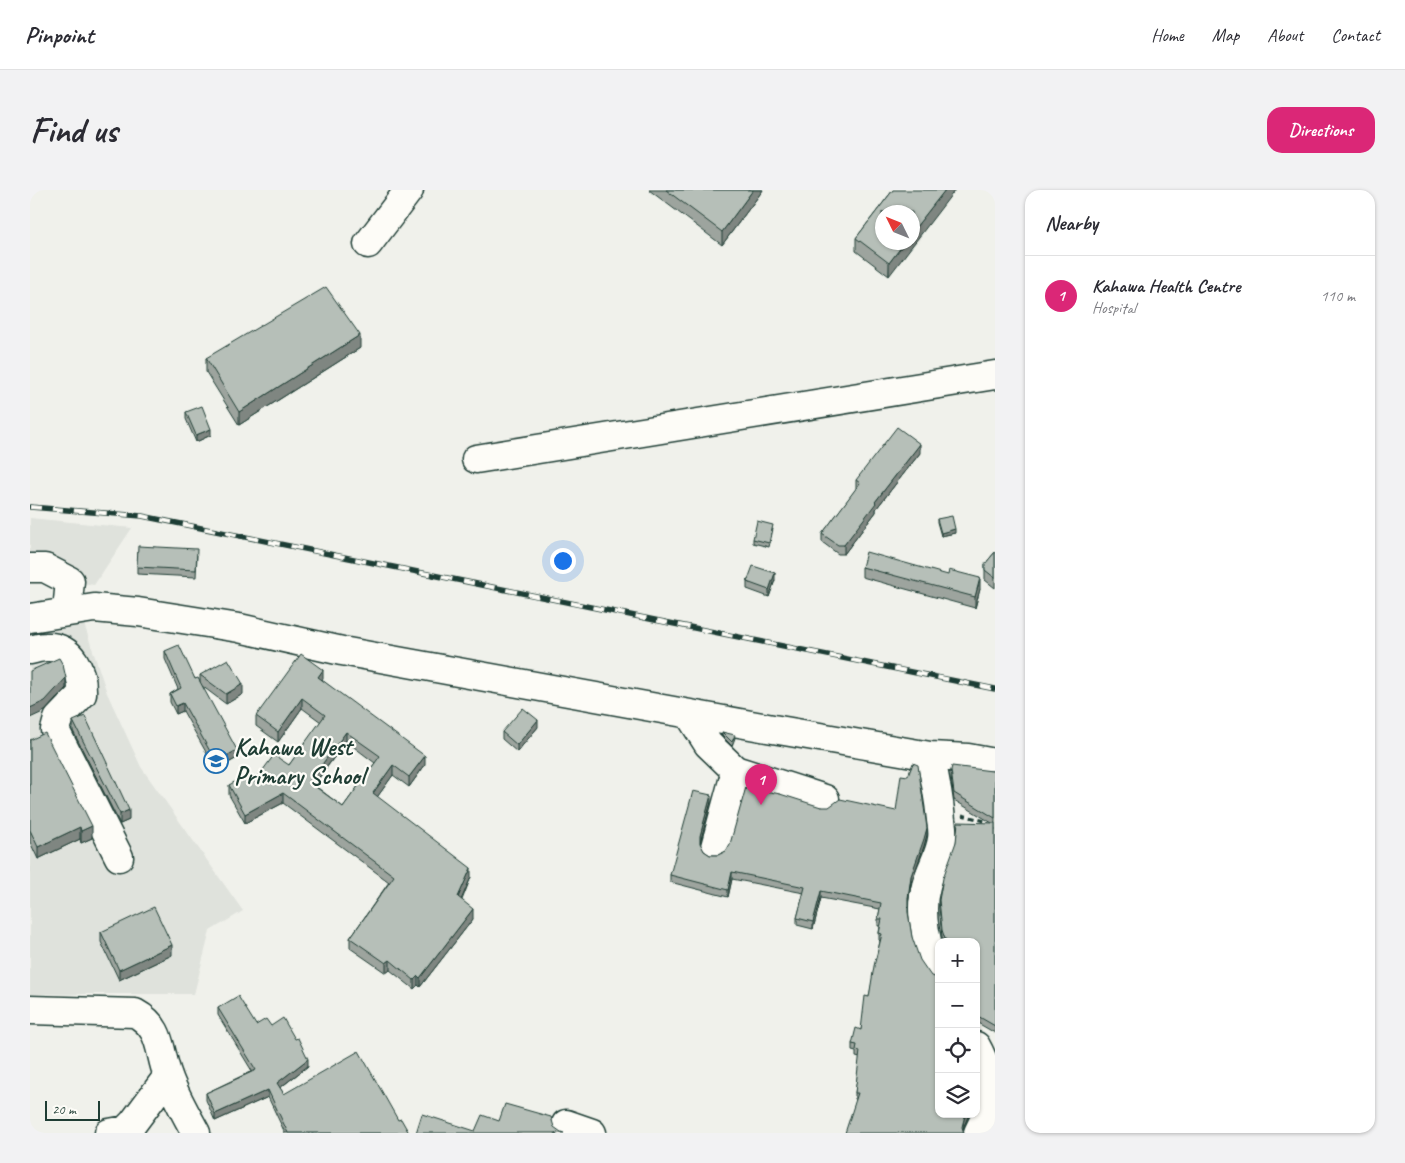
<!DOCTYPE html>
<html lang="en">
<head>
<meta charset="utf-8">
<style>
  body { margin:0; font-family:Caveat,sans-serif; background:#f2f2f3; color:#2b2b33 }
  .controls { position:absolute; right:15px; bottom:15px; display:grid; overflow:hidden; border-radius:10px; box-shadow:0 1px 4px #0004 }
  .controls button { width:45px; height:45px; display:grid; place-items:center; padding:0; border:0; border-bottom:1px solid #e1e1e2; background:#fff; color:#2b2b33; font:25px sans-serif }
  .compass { position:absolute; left:845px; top:15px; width:45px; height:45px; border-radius:50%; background:#fff; box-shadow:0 1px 4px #0004; rotate:313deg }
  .scale { position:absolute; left:15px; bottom:12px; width:55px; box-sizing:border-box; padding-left:5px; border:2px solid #1f3d34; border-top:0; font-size:14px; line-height:18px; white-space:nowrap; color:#1f3d34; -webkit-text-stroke:4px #fdfcf7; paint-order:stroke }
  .you { position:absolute; left:532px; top:370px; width:18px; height:18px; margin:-12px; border:4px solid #fff; border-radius:50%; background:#1a73e8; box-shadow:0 0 0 8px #1a73e833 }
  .badge { display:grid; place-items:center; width:32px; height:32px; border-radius:50%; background:#db2777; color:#fff; font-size:16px; font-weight:700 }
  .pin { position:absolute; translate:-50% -41px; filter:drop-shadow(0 1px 2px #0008) }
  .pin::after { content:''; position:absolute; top:26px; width:18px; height:15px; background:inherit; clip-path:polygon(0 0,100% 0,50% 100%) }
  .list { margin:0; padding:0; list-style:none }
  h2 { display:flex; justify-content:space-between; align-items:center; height:65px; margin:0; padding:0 20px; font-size:21px }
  h2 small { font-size:16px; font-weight:400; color:#7c7c81 }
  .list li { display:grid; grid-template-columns:32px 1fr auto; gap:15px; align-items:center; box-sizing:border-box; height:80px; padding:0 20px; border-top:1px solid #e1e1e2 }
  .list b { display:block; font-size:19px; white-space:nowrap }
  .list p { margin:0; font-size:16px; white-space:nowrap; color:#7c7c81 }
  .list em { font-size:16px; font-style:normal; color:#7c7c81 }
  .icon { flex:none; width:28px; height:28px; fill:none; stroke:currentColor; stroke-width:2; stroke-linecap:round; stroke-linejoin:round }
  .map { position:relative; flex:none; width:965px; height:943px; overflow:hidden; border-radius:15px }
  header { display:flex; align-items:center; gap:30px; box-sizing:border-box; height:70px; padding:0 25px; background:#fff; border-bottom:1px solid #e1e1e2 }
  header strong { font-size:24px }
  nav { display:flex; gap:28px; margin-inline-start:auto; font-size:18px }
  .intro { display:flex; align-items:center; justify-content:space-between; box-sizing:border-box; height:120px; padding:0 30px }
  h1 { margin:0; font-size:35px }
  .button { padding:12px 22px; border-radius:15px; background:#db2777; color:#fff; font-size:18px; font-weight:700 }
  main { display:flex; gap:30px; padding:0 30px }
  aside { flex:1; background:#fff; border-radius:15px; box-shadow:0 1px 4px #0004 }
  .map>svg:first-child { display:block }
</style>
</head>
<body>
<header>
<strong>Pinpoint</strong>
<nav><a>Home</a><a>Map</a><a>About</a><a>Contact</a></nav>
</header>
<div class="intro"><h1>Find us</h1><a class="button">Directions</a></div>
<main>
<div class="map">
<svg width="965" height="943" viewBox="0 0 965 943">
  <rect width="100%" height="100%" fill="#f0f1eb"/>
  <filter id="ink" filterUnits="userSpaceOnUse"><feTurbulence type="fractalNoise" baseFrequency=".02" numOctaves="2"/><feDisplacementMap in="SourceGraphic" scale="10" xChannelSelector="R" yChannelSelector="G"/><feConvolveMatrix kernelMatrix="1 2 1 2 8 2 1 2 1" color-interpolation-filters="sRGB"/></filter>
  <g filter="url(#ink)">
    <path fill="#dfe2dc" d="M 0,328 L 102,338 L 64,395 L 40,391 L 0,391 Z
      M 0,433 L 54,434 L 77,503 L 111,577 L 213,721 L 180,741 L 164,804 L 0,804 Z"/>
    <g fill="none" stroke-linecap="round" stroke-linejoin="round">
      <defs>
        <path id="minor" d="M 338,54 L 379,0
          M 446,269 L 965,185
          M 0,378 L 15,378 L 40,391 L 37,421
          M 0,428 L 64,418 L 108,422 L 209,438 L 312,461 L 743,539 L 900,566 L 938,568 L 965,573
          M 0,460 C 5,459 11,457 16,457 C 42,455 53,482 52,504 L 28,529 L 25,540 L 89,667
          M 659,524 L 678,554 L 705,580 L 795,609
          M 900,566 C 905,587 909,608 911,630 C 912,636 913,643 912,649 C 910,666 900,679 896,696 C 889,720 895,759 909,780
          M 685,657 L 706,580
          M 0,820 L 105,823 C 133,838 128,860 138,886 C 145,906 156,924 166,943
          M 946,856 C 954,870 964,898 960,914 C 958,923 952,934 948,943
          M 536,934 L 562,943
          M 79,943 L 96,940 L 103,933 L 138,886"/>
      </defs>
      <use href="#minor" stroke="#1f3d34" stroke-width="31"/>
      <path stroke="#1f3d34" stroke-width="3" stroke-dasharray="5 4" stroke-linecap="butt" d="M 932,625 L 955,631 L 965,640"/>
      <use href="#minor" stroke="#fdfcf7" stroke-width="28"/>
      <defs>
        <path id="rail" d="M 0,317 L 112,326 L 965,499"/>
      </defs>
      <use href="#rail" stroke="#1f3d34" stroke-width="5.5"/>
      <use href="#rail" stroke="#fdfcf7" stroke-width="4" stroke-dasharray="11" stroke-linecap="butt"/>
    </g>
    <path fill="#9da49e" stroke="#1f3d34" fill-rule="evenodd" d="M 619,0 L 733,0 L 692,55 Z
      M 863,0 L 859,86 L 826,61 L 826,48 Z
      M 330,158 L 209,235 L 176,182 L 176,168 Z
      M 156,222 L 181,245 L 166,252 L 156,229 Z
      M 890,263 L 846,319 L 846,322 L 814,364 L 808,364 L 792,352 L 792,344 L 826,299 L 826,290 Z
      M 907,329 L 925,343 L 911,346 L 907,332 Z
      M 743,339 L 739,357 L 723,353 L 723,349 Z
      M 965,362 L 965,398 L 955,390 L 955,374 Z
      M 167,365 L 166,387 L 107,384 L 107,377 Z
      M 832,377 L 950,399 L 945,418 L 832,387 Z
      M 745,390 L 739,407 L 717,399 L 717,392 Z
      M 135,461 L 170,493 L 170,485 L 213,504 L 196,514 L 172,496 L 207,568 L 186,580 L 153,521 L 146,524 L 140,512 L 140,504 L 148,499 L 135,469 Z
      M 293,489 L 292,490 L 395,575 L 379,597 L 363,585 L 347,607 L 441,687 L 432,710 L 443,729 L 390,797 L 388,795 L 384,799 L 360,780 L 356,783 L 320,758 L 320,748 L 359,692 L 253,613 L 215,633 L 199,605 L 199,595 L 224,592 L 259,575 L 291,532 L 272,518 L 248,552 L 226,536 L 226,526 ZM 316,551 L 345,573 L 313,617 L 284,595 Z
      M 43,531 L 99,630 L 90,634 L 43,541 Z
      M 508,537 L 487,562 L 472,549 L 472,542 Z
      M 692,542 L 705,548 L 702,556 L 692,546 Z
      M 0,550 L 62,648 L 51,653 L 50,649 L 8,669 L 0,652 Z
      M 921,580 L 962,581 L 965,581 L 965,843 L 946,832 L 946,752 L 914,752 L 912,747 L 909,717 L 909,710 L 962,633 L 924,610 L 921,587 Z
      M 681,612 L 670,654 L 674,661 L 680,665 L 688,665 L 791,617 L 897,645 L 894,656 L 881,693 L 878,714 L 878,722 L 909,924 L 939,924 L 934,936 L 825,910 L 825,903 L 830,868 L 826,867 L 826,862 L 822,861 L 822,854 L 831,840 L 839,807 L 850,751 L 849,750 L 849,743 L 850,736 L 848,736 L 848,729 L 850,719 L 791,708 L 783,739 L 767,735 L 767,728 L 774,703 L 702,689 L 698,707 L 640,692 L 640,685 Z
      M 71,742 L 142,765 L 89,790 L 71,752 Z
      M 188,818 L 226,835 L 241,836 L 278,876 L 250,898 L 254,904 L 368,930 L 379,943 L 255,943 L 238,907 L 185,931 L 176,910 L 176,903 L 222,881 L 188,825 Z"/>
    <path fill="#7f8681" stroke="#1f3d34" d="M 723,0 L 733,0 L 692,55 L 692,42 Z
      M 915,0 L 925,0 L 859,86 L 859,73 L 875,52 L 882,52 L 882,42 Z
      M 330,145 L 330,158 L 209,235 L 209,222 Z
      M 181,239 L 181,245 L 166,252 L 166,245 Z
      M 890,254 L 890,263 L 846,319 L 846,322 L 814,364 L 814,355 L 845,312 Z
      M 925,339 L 925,343 L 911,346 L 911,343 Z
      M 745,383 L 745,390 L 739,407 L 739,400 Z
      M 950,388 L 950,399 L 945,418 L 945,407 Z
      M 293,480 L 293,489 L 288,496 L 288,487 Z
      M 36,488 L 36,498 L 15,521 L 0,528 L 0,518 Z
      M 213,494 L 213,504 L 196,514 L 196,504 Z
      M 272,508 L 272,518 L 248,552 L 248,542 Z
      M 153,513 L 153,521 L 146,524 L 146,516 Z
      M 508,530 L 508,537 L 487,562 L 487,555 Z
      M 316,542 L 316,551 L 279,601 L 279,592 Z
      M 207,560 L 207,568 L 186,580 L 186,572 Z
      M 395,566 L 395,575 L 379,597 L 379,587 Z
      M 363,575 L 363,585 L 343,613 L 343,603 Z
      M 253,603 L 253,613 L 215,633 L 215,624 Z
      M 681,605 L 681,612 L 670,653 L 670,646 Z
      M 99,620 L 99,630 L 90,634 L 90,624 Z
      M 62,636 L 62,648 L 51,653 L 51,641 Z
      M 50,637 L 50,649 L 8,669 L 8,657 Z
      M 897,638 L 897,645 L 894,656 L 881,693 L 878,715 L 878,708 L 881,686 Z
      M 441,678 L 441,687 L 428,717 L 428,707 Z
      M 702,682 L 702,689 L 698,707 L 698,700 Z
      M 791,701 L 791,708 L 783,739 L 783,732 Z
      M 443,719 L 443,729 L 390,797 L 390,788 Z
      M 142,755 L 142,765 L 89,790 L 89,780 Z
      M 360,770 L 360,780 L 356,783 L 356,773 Z
      M 388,786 L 388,795 L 384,799 L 384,790 Z
      M 278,869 L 278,876 L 247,900 L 247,893 Z
      M 238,900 L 238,907 L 185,931 L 185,924 Z
      M 936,924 L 939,924 L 934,936 L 932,943 L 934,929 Z"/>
    <path fill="#b6bfb8" stroke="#1f3d34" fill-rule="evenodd" d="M 636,0 L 723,0 L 692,42 Z
      M 863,0 L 915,0 L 882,42 L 882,22 L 852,22 L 852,52 L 875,52 L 859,73 L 826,48 Z
      M 296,97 L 330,145 L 209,222 L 176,168 Z
      M 172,216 L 181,239 L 166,245 L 156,222 Z
      M 867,237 L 890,254 L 845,312 L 846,313 L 814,355 L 808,355 L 792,344 L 830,293 L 826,290 Z
      M 922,326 L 925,339 L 911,343 L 907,329 Z
      M 727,331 L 743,335 L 739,353 L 723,349 Z
      M 108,356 L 167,359 L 166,380 L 107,377 Z
      M 836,362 L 918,385 L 919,380 L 950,388 L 945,407 L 832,377 Z
      M 965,362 L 965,388 L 955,380 L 955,374 Z
      M 723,376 L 745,383 L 739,400 L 717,392 Z
      M 149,455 L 165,489 L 168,488 L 207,560 L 186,572 L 153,513 L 146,516 L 140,504 L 151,498 L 135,461 Z
      M 271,464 L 293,480 L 288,487 L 395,566 L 379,587 L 363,575 L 343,603 L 441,678 L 428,707 L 443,719 L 390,788 L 388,786 L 384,790 L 360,770 L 356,773 L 320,748 L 364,686 L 253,603 L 215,624 L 199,595 L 219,584 L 224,592 L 244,565 L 259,575 L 295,525 L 272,508 L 248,542 L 226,526 ZM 316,542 L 350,566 L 313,617 L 279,592 Z
      M 29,468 L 33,475 L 36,488 L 15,511 L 0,518 L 0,481 Z
      M 198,469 L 213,494 L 196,504 L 170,485 Z
      M 493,518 L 508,530 L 487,555 L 472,542 Z
      M 55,526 L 99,620 L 90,624 L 43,531 Z
      M 692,542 L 705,545 L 702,552 Z
      M 15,543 L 62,636 L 51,641 L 50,637 L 8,657 L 0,640 L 0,550 Z
      M 883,573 L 888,575 L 897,638 L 894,649 L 881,686 L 878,708 L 878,722 L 882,747 L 890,770 L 901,786 L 909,788 L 909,924 L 936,924 L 934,929 L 932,937 L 934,943 L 815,943 L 828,903 L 825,903 L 830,861 L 826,860 L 827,855 L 822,854 L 826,838 L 831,840 L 835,806 L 839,807 L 844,776 L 852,744 L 849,743 L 852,729 L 848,729 L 851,713 L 791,701 L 783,732 L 767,728 L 775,697 L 702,682 L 698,700 L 640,685 L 663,601 L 681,605 L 670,646 L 670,653 L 674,661 L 680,665 L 688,665 L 696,661 L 700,654 L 716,597 L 750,604 L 791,617 L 799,617 L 810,609 L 866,621 L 871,585 L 878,586 Z
      M 922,576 L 962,581 L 965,581 L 965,628 L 924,603 L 921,580 Z
      M 928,632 L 965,633 L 965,836 L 946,825 L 946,752 L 916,752 L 912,740 L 909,710 L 913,688 L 926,652 Z
      M 124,717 L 142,755 L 89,780 L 71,742 Z
      M 208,806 L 226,835 L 236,829 L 241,836 L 253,828 L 265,849 L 268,848 L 278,869 L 247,893 L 254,904 L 329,861 L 368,930 L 371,929 L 379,943 L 258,943 L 238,900 L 185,924 L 176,903 L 226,880 L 188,818 Z
      M 475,914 L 521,927 L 524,937 L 531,942 L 534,943 L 386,943 L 392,924 L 445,941 L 452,925 L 469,931 Z
      M 965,936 L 965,943 L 962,943 L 962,942 Z"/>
  </g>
  <defs>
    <symbol id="school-ring" viewBox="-11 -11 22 22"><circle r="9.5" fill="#fdfcf7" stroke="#1f6fb2" stroke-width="1.5"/><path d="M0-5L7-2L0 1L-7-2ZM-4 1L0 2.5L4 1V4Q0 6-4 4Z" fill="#1f6fb2"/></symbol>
  </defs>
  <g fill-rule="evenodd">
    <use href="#school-ring" x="172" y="557" width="28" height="28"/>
  </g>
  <g text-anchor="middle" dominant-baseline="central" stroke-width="4.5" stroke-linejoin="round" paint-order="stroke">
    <g font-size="25" font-weight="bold" fill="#1f3d34" stroke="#fdfcf7" text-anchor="start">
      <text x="204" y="557">Kahawa West<tspan x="204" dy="29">Primary School</tspan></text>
    </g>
  </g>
</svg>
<div class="controls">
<button>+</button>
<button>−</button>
<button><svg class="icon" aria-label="locate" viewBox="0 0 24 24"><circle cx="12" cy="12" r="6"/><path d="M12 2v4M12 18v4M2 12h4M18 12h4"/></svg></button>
<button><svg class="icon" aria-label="layers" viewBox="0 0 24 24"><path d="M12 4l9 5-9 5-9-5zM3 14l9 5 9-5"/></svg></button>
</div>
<svg class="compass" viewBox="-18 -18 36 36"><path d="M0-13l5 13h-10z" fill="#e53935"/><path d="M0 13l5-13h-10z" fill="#7c7c81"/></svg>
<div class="scale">20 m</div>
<div class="you"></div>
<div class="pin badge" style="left:731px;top:615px">1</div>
</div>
<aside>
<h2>Nearby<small></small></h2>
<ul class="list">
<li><span class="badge">1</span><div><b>Kahawa Health Centre</b><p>Hospital</p></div><em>110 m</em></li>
</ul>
</aside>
</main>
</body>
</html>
